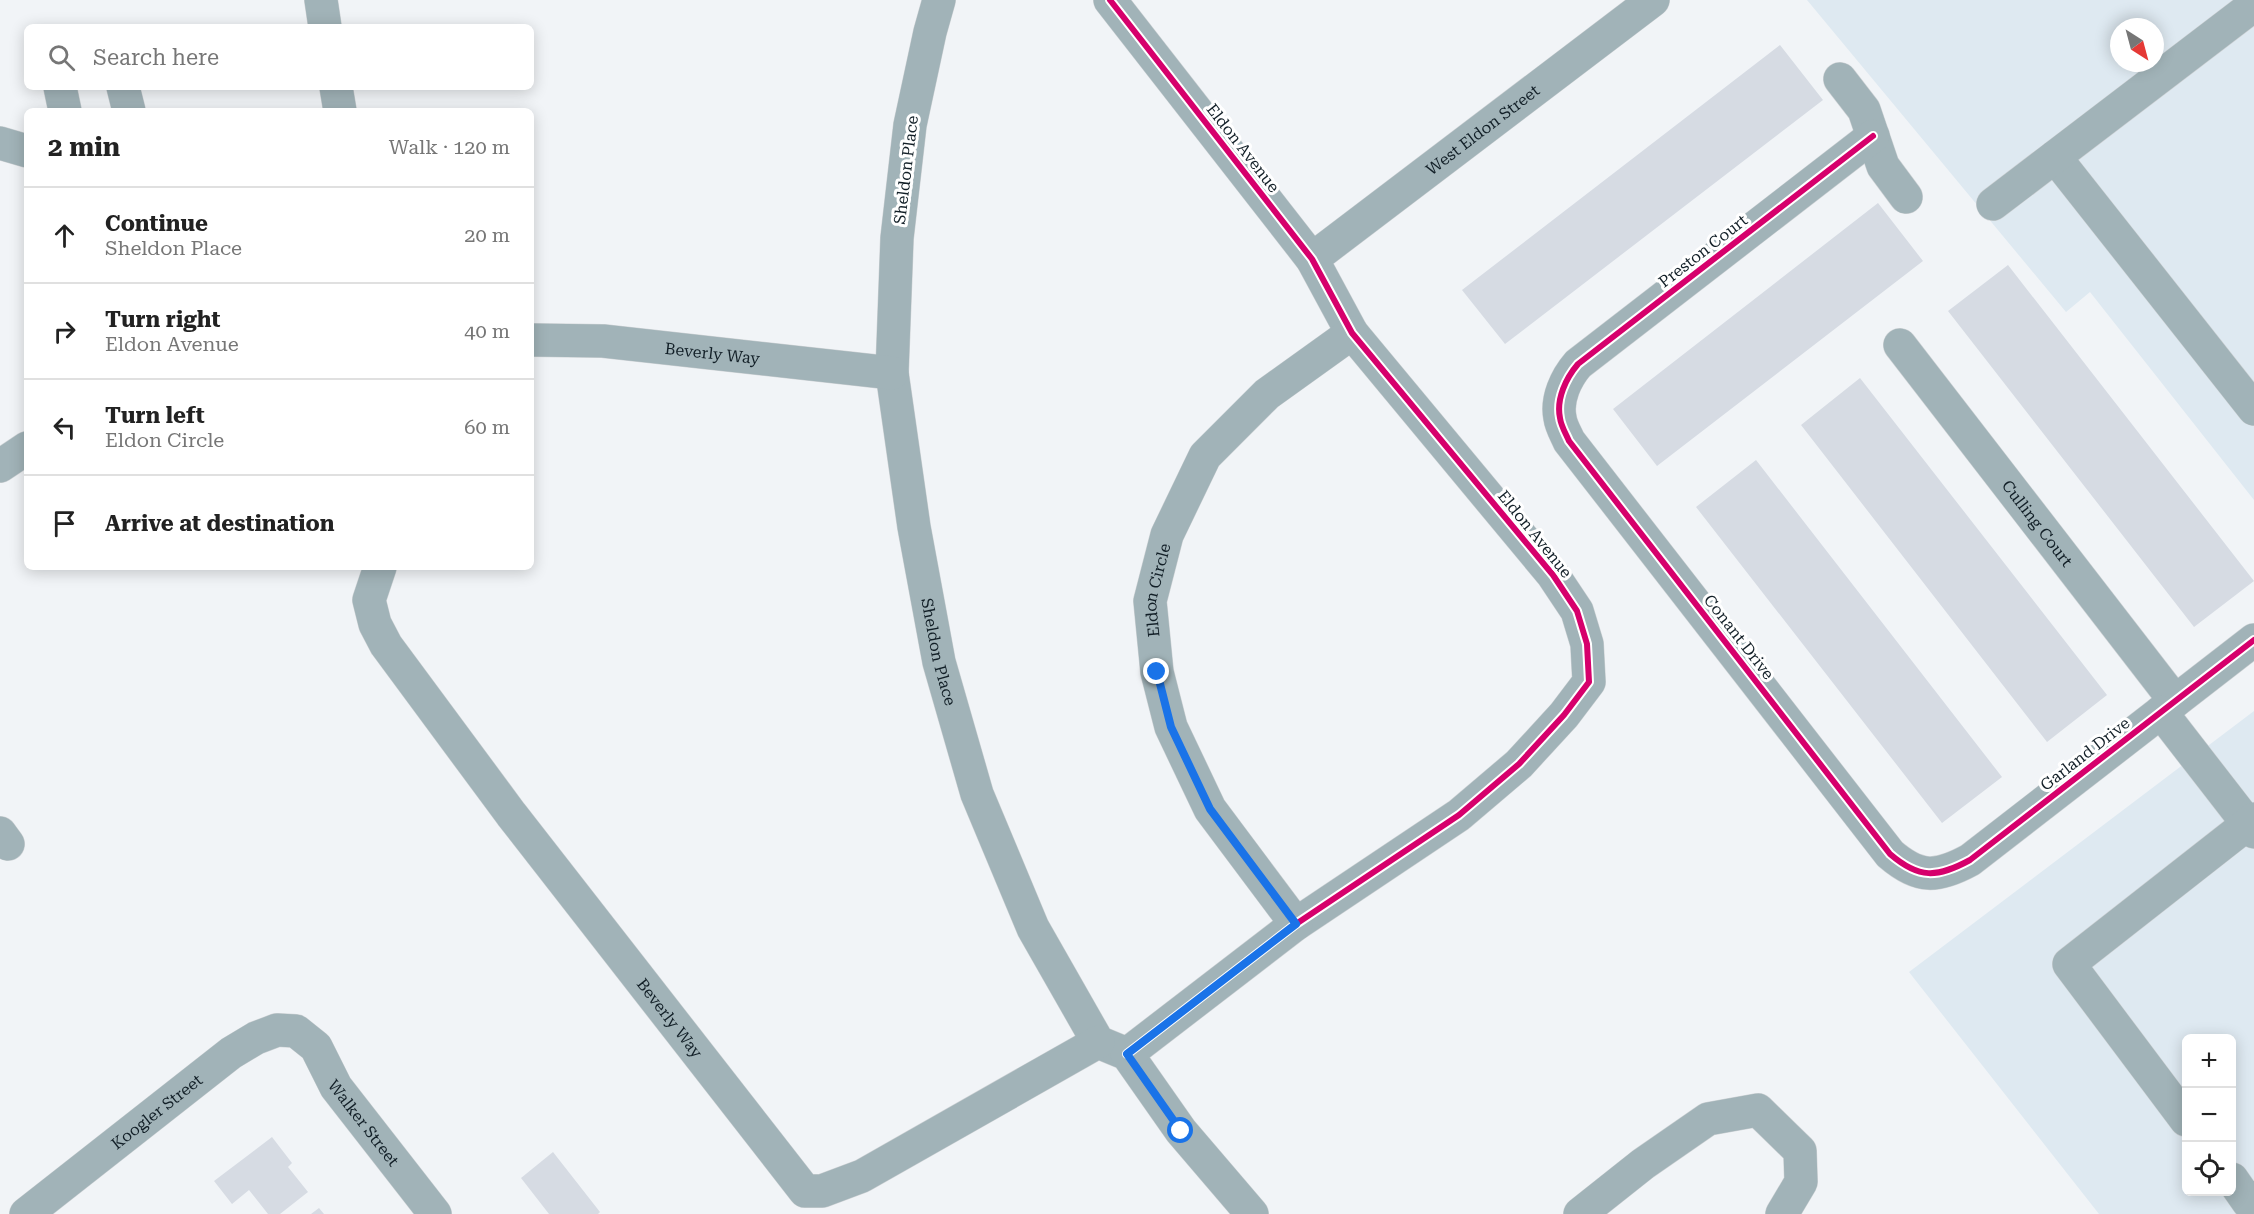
<!DOCTYPE html>
<html lang="en">
<head>
<meta charset="utf-8">
<style>
  body { margin:0; font-family:"Roboto Serif",serif; background:#f6f6f6; color:#222 }
  .controls { position:absolute; right:18px; bottom:18px; display:grid; overflow:hidden; border-radius:9px; box-shadow:0 3px 15px #0003 }
  .controls button { width:54px; height:54px; display:grid; place-items:center; padding:0; border:0; border-bottom:2px solid #e0e0e0; background:#fff; color:#222; font:30px sans-serif }
  .compass { position:absolute; left:2110px; top:18px; width:54px; height:54px; border-radius:50%; background:#fff; box-shadow:0 3px 15px #0003; rotate:144deg }
  .stop { position:absolute; width:18px; height:18px; margin:-14px; border:4px solid #1a73e8; border-radius:50%; background:#fff }
  .stop.end { background:#1a73e8; border-color:#fff; box-shadow:0 2px 6px #0008 }
  .list { margin:0; padding:0; list-style:none }
  h2 { display:flex; justify-content:space-between; align-items:center; height:78px; margin:0; padding:0 24px; font-size:26px }
  h2 small { font-size:20px; font-weight:400; color:#767676 }
  .list li { display:grid; grid-template-columns:39px 1fr auto; gap:18px; align-items:center; box-sizing:border-box; height:96px; padding:0 24px; border-top:2px solid #e0e0e0 }
  .list b { display:block; font-size:22px; white-space:nowrap }
  .list p { margin:0; font-size:20px; white-space:nowrap; color:#767676 }
  .list em { font-size:20px; font-style:normal; color:#767676 }
  .icon { flex:none; width:33px; height:33px; fill:none; stroke:currentColor; stroke-width:2; stroke-linecap:round; stroke-linejoin:round }
  .map { position:relative; flex:none; width:2254px; height:1214px; overflow:hidden }
  .search { position:absolute; background:#fff; box-shadow:0 3px 15px #0003; left:24px; top:24px; width:510px; height:66px; display:flex; align-items:center; gap:15px; box-sizing:border-box; padding:0 21px; border-radius:9px; color:#767676; font-size:22px }
  .panel { position:absolute; background:#fff; box-shadow:0 3px 15px #0003; left:24px; top:108px; width:510px; height:462px; border-radius:9px }
  .map>svg:first-child { display:block }
</style>
</head>
<body>
<div class="map">
<svg width="2254" height="1214" viewBox="0 0 2254 1214">
  <rect width="100%" height="100%" fill="#f1f4f7"/>
  <path fill="#dee9f1" fill-rule="evenodd" d="M 1807,0 L 2254,0 L 2254,500 L 2090,292 L 2066,312 ZM 2119,27 L 2155,27 L 2155,63 L 2119,63 Z
    M 2254,711 L 2254,1214 L 2099,1214 L 1909,972 ZM 2186,1038 L 2232,1038 L 2232,1192 L 2186,1192 Z"/>
  <path fill="#d6dbe3" d="M 1780,45 L 1823,100 L 1505,344 L 1462,290 Z
    M 1878,203 L 1923,261 L 1657,466 L 1613,409 Z
    M 2008,265 L 2254,581 L 2194,627 L 1948,311 Z
    M 1860,378 L 2107,695 L 2047,742 L 1801,425 Z
    M 1756,460 L 2002,777 L 1942,823 L 1696,507 Z
    M 272,1137 L 292,1163 L 288,1167 L 308,1192 L 280,1214 L 268,1214 L 249,1190 L 232,1204 L 214,1181 Z
    M 553,1152 L 600,1212 L 598,1214 L 549,1214 L 521,1178 Z
    M 319,1208 L 324,1214 L 311,1214 Z"/>
  <g fill="none" stroke-linecap="round" stroke-linejoin="round">
    <defs>
      <g id="minor">
        <path d="M 321,0 L 325,27"/>
        <path id="s1" d="M 939,0 L 930,32 L 910,125 L 897,238 L 892,373 L 914,527 L 939,662 L 977,794 L 1033,928 L 1098,1042 L 1127,1054 L 1181,1131 L 1252,1214"/>
        <path d="M 1110,0 L 1312,259 L 1352,333 L 1553,575 L 1577,611 L 1587,644 L 1589,682 L 1564,715 L 1519,764 L 1459,815 L 1296,924 L 1127,1054"/>
        <path d="M 1840,79 L 1864,110 L 1883,166 L 1906,197"/>
        <path d="M 60,87 L 65,111"/>
        <path d="M 123,87 L 129,111"/>
        <path d="M 336,87 L 340,111"/>
        <path d="M 1873,136 L 1578,364 C 1566,378 1556,399 1560,418 C 1561,426 1566,434 1569,441 L 1890,854 C 1919,879 1937,878 1970,860 L 2254,640"/>
        <path d="M 0,143 L 27,151"/>
        <path d="M 2055,157 L 2254,409"/>
        <path d="M 1993,204 L 2254,5"/>
        <path id="s2" d="M 1312,259 L 1653,0"/>
        <path id="s3" d="M 531,340 L 603,341 L 892,373"/>
        <path id="s4" d="M 1900,345 L 2175,701"/>
        <path d="M 0,466 L 27,448"/>
        <path id="s5" d="M 380,567 L 369,600 L 375,624 L 386,645 L 511,814 L 805,1191 L 822,1191 L 862,1176 L 1098,1042"/>
        <path d="M 2161,712 L 2254,832"/>
        <path d="M 0,833 L 8,844"/>
        <path id="s6" d="M 1296,924 L 1210,809 L 1171,727 L 1157,672 L 1150,601 L 1167,535 L 1205,456 L 1267,394 L 1352,333"/>
        <path d="M 2186,1120 L 2069,964 L 2254,819"/>
        <path d="M 2232,1179 L 2248,1202 L 2254,1198"/>
        <path id="s7" d="M 26,1214 L 231,1053 L 256,1038 L 277,1030 L 296,1031 L 316,1047 L 336,1087 L 435,1214"/>
        <path d="M 1580,1214 L 1643,1164 L 1708,1119 L 1758,1110 L 1800,1151 L 1801,1182 L 1782,1214"/>
      </g>
    </defs>
    <use href="#minor" stroke="#ced2d5" stroke-width="34"/>
    <use href="#minor" stroke="#a1b3b8" stroke-width="33"/>
    <defs>
      <path id="cycleway" d="M 1110,0 L 1312,259 L 1352,333 L 1553,575 L 1577,611 L 1587,644 L 1589,682 L 1564,715 L 1519,764 L 1459,815 L 1296,924 L 1127,1054
        M 1873,136 L 1578,364 C 1566,378 1556,399 1560,418 C 1561,426 1566,434 1569,441 L 1890,854 C 1919,879 1937,878 1970,860 L 2254,640"/>
    </defs>
    <use href="#cycleway" stroke="#fff" stroke-width="10"/>
    <use href="#cycleway" stroke="#d6006c" stroke-width="6"/>
  </g>
  <g fill="none" stroke-linecap="round" stroke-linejoin="round">
    <path stroke="#1a73e8" stroke-width="8" d="M 1157,672 L 1171,727 L 1210,809 L 1296,924 L 1127,1054 L 1181,1131"/>
  </g>
  <g text-anchor="middle" dominant-baseline="central" stroke-width="6" stroke-linejoin="round" paint-order="stroke">
    <g font-size="16" fill="#121f27" stroke="#fff">
      <text stroke="none"><textPath href="#s2" startOffset="214">West Eldon Street</textPath></text>
      <text transform="translate(1243 148) rotate(52)">Eldon Avenue</text>
      <text transform="translate(906 170) rotate(-83)">Sheldon Place</text>
      <text transform="translate(1703 251) rotate(-38)">Preston Court</text>
      <text stroke="none"><textPath href="#s3" startOffset="182">Beverly Way</textPath></text>
      <text stroke="none"><textPath href="#s4" startOffset="225">Culling Court</textPath></text>
      <text transform="translate(1535 534) rotate(51)">Eldon Avenue</text>
      <text stroke="none"><textPath href="#s6" startOffset="374">Eldon Circle</textPath></text>
      <text transform="translate(1739 637) rotate(52)">Conant Drive</text>
      <text stroke="none"><textPath href="#s1" startOffset="660">Sheldon Place</textPath></text>
      <text transform="translate(2085 754) rotate(-38)">Garland Drive</text>
      <text stroke="none"><textPath href="#s5" startOffset="552">Beverly Way</textPath></text>
      <text stroke="none"><textPath href="#s7" startOffset="166">Koogler Street</textPath></text>
      <text stroke="none"><textPath href="#s7" startOffset="447">Walker Street</textPath></text>
    </g>
  </g>
</svg>
<div class="controls">
<button>+</button>
<button>−</button>
<button><svg class="icon" aria-label="locate" viewBox="0 0 24 24"><circle cx="12" cy="12" r="6"/><path d="M12 2v4M12 18v4M2 12h4M18 12h4"/></svg></button>
</div>
<svg class="compass" viewBox="-18 -18 36 36"><path d="M0-13l5 13h-10z" fill="#e53935"/><path d="M0 13l5-13h-10z" fill="#767676"/></svg>
<div class="stop" style="left:1181px;top:1131px"></div>
<div class="stop end" style="left:1157px;top:672px"></div>
<div class="search"><svg class="icon" aria-label="search" viewBox="0 0 24 24"><circle cx="10" cy="10" r="6"/><path d="M15 15l6 6"/></svg>Search here</div>
<section class="panel">
<h2>2 min<small>Walk · 120 m</small></h2>
<ul class="list">
<li><svg class="icon" aria-label="ahead" viewBox="0 0 24 24"><path d="M12 20V5M6 11l6-6 6 6"/></svg><div><b>Continue</b><p>Sheldon Place</p></div><em>20 m</em></li>
<li><svg class="icon" aria-label="right" viewBox="0 0 24 24"><path d="M7 20v-9h11M14 6l5 5-5 5"/></svg><div><b>Turn right</b><p>Eldon Avenue</p></div><em>40 m</em></li>
<li><svg class="icon" aria-label="left" viewBox="0 0 24 24"><path d="M17 20v-9H6M10 6l-5 5 5 5"/></svg><div><b>Turn left</b><p>Eldon Circle</p></div><em>60 m</em></li>
<li><svg class="icon" aria-label="arrive" viewBox="0 0 24 24"><path d="M6 21V4h12l-3 4 3 4H6"/></svg><div><b>Arrive at destination</b></div></li>
</ul>
</section>
</div>
</body>
</html>
